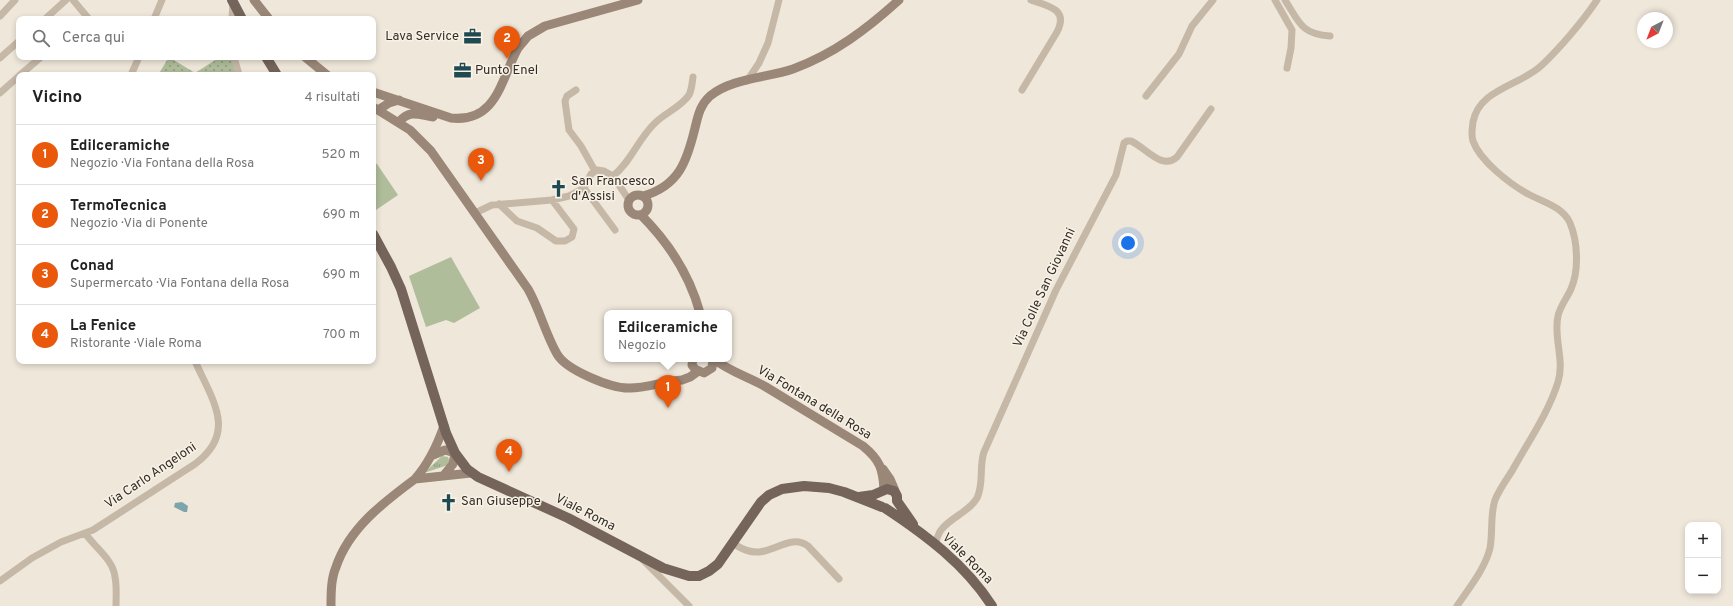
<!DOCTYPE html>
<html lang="it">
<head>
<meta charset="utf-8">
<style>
  body { margin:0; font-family:Overpass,sans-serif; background:#f2f2f2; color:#222 }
  .controls { position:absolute; right:12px; bottom:12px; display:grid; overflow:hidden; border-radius:8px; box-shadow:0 2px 6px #0003 }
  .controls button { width:36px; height:36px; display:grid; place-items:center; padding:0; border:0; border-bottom:1px solid #e0e0e0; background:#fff; color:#222; font:20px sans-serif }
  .compass { position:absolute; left:1637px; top:12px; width:36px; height:36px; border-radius:50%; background:#fff; box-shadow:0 2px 6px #0003; rotate:222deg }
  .you { position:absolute; left:1128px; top:243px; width:14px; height:14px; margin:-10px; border:3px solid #fff; border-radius:50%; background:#1a73e8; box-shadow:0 0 0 6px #1a73e833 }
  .badge { display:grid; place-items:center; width:26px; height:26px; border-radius:50%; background:#ea580c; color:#fff; font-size:13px; font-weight:700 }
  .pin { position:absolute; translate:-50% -33px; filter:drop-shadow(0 1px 2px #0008) }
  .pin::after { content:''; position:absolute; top:21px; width:14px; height:12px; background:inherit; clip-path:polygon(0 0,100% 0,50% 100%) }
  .popup { position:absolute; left:604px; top:310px; width:128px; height:52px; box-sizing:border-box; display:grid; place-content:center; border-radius:8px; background:#fff; filter:drop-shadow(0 1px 3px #0005); font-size:13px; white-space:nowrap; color:#767676 }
  .popup b { font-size:15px; color:#222 }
  .popup::after { content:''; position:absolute; left:50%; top:100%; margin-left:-8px; border:8px solid transparent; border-top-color:#fff }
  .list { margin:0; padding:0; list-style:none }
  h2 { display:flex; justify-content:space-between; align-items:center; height:52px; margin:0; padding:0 16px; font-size:17px }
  h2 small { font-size:13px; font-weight:400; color:#767676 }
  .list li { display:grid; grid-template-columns:26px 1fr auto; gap:12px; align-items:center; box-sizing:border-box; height:60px; padding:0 16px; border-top:1px solid #e0e0e0 }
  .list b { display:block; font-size:15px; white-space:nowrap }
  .list p { margin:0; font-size:13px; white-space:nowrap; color:#767676 }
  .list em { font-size:13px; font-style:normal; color:#767676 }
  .icon { flex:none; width:22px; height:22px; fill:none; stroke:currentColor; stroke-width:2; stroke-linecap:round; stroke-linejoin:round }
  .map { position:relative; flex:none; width:1733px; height:606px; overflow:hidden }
  .search { position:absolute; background:#fff; box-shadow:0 2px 6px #0003; left:16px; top:16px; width:360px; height:44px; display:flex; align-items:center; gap:10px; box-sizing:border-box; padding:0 14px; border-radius:8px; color:#767676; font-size:15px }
  .panel { position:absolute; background:#fff; box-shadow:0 2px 6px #0003; left:16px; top:72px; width:360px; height:292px; border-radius:8px }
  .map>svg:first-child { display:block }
</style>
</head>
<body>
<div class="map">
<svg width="1733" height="606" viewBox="0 0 1733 606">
  <defs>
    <pattern id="grass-tufts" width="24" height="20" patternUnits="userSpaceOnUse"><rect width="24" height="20" fill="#afbd9b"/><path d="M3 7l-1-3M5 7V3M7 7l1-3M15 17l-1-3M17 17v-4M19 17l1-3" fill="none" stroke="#8f9a7e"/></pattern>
    <pattern id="park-dots" width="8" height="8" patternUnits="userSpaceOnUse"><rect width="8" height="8" fill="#afbd9b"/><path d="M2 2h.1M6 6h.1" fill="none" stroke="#8f9a7e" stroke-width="1.8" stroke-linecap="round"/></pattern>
  </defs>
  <rect width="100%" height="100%" fill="#efe7da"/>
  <path fill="url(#grass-tufts)" d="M 442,456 L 448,457 L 450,462 L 448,465 L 424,473 Z"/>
  <path fill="url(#park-dots)" d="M 169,57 L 195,73 L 220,57 L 232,57 L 236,75 L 158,75 Z"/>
  <path fill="#afbd9b" d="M 373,162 L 377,164 L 398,195 L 373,212 Z
    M 451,257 L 480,308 L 454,323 L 446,320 L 426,327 L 409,276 Z"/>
  <path fill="#7ba5aa" d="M 182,502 L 188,506 L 187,512 L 184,512 L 174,507 L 175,503 Z"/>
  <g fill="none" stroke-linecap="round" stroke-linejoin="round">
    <path stroke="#c6b8a7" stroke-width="7" d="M 73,0 L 89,19
      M 1275,0 L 1292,30 L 1291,48 L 1287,68
      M 1285,0 C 1299,22 1301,34 1330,36
      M 0,16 L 15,0
      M 45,19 L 66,0
      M 154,19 L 162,0
      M 232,19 L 233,3
      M 234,57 L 239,75
      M 0,58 L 19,41
      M 20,75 L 41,57
      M 131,75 L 139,57
      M 747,81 L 759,63 L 768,43 L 779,0
      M 576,90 L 567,96 L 565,101 L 569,130 L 581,146 L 595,171
      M 1022,90 L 1057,32 C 1069,9 1048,6 1031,0
      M 0,93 L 19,76
      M 1146,96 L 1179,54 L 1192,26 L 1213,0
      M 613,176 C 631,162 638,139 655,123 C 665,113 681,107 689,95 C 692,89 692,83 693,77
      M 584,188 L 615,230
      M 499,204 L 517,221 L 537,228 L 556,241 L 565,241 L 572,237 L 574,229 L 552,200
      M 475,213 L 492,205 L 552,200 L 569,196 L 584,188 L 591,174 L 597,170 L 604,171 L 613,176 L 629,200
      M 85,533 C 95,548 113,559 115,577 C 117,587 116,597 116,606
      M 732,543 C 741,548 749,553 759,552 C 776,551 792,534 808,546 L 839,579
      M 935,544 C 937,539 938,534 941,530 C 951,517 969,512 977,498 C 984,484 979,466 984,452 L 1056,290 L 1116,175 L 1124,143 L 1127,141 L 1131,141 C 1145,147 1162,171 1177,157 L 1211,109
      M 643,560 L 689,606
      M 0,581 L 32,558 L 61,542 L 93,530 L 195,464 C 238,432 212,400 195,361
      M 1457,606 C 1469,588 1485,569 1490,548 C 1493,532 1490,515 1495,500 C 1499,490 1506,480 1512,471 C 1528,442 1548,414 1558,382 C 1565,360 1553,337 1558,316 C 1560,306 1567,298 1571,289 C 1579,271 1578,242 1570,223 C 1563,207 1543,202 1528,194 C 1510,184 1480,161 1473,141 C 1471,135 1472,129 1473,122 C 1479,89 1520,86 1542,65 C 1560,48 1583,21 1597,0"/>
    <path stroke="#9a8778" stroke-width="9" d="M 254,0 L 269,19
      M 305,57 L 327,75
      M 373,92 L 451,118 C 497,123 501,79 518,48 L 528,36 L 545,26 L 638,0
      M 373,107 L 410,130 L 431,151 L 528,289 C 540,310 545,333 557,354 C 566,370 612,389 630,388 C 647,388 664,381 682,380 L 690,377 L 697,372
      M 378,110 L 389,103 L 399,100
      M 399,122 C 410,109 419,115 433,117
      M628 205a10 10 0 1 1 20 0a10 10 0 1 1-20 0Z
      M 643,196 C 679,186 687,161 695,128 C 698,116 700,105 710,96 C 732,78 767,78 793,69 C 834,54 867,29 899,0
      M 641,215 C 668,242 690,276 700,313
      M 693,359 L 692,365 L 695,369 L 704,373 L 712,368 L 713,359
      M 714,359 C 730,372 749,377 766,387 L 863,446 C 880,460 883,469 884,490
      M 433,455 L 445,450 L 455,453 L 453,464 L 444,475
      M 883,469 L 890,479 L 896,493
      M 415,479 L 471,473
      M 331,606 C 331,593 331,579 336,567 C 349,528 384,502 415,479 C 429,463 437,446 444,426"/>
    <path stroke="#746459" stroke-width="10" d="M 232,0 L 242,19
      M 266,57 L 277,75
      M 373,234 L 391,267 L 401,289 L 446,433 L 455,453 L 467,469 L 478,477 L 568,518 L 663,568 L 689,576 L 699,576 L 709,571 L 718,564 L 761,502 L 769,495 L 782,489 L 804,486 L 829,488 L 844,492 L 882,507
      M 859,497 L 873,495 L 887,489 L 894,491 L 897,496 L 897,501 L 913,524
      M 885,508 C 926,535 966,565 992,606"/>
  </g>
  <defs>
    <symbol id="office-bare" viewBox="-9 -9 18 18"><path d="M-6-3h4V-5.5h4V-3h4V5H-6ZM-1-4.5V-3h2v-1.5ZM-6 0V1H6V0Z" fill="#1f4a52" stroke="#f8f1e5" stroke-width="2.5" paint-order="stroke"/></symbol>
    <symbol id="church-bare" viewBox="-9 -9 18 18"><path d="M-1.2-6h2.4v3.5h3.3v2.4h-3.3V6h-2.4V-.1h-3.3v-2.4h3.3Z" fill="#1f4a52" stroke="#f8f1e5" stroke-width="2.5" paint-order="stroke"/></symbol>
  </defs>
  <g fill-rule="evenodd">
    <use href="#office-bare" x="460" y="24" width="25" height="25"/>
    <use href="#office-bare" x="450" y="58" width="25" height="25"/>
    <use href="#church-bare" x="546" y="176" width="25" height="25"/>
    <use href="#church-bare" x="436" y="490" width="25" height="25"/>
  </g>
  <g text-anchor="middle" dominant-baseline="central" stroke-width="3" stroke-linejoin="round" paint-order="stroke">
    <g font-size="13" fill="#332c27" stroke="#f8f1e5" text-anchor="start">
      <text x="459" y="37" text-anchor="end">Lava Service</text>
      <text x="475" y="71">Punto Enel</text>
      <text x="571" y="182">San Francesco<tspan x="571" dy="15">d'Assisi</tspan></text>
      <text x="461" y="502">San Giuseppe</text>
    </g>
    <g font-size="13" fill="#332c27" stroke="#f8f1e5">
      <text transform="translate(1045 288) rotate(-65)">Via Colle San Giovanni</text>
      <text transform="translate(814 403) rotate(31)">Via Fontana della Rosa</text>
      <text transform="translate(151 476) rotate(-34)">Via Carlo Angeloni</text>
      <text transform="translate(585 513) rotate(27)">Viale Roma</text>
      <text transform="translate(967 559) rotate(45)">Viale Roma</text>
    </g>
  </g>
</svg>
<div class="controls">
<button>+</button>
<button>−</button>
</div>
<svg class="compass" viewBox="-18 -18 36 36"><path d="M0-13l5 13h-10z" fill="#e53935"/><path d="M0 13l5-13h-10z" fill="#767676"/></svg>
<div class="you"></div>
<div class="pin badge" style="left:668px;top:408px">1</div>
<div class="popup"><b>Edilceramiche</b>Negozio</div>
<div class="pin badge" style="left:507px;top:59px">2</div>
<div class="pin badge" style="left:481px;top:181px">3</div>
<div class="pin badge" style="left:509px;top:472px">4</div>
<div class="search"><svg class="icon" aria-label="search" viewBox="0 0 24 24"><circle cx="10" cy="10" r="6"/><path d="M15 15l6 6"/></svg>Cerca qui</div>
<section class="panel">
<h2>Vicino<small>4 risultati</small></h2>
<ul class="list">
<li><span class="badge">1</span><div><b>Edilceramiche</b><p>Negozio · Via Fontana della Rosa</p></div><em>520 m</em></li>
<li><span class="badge">2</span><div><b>TermoTecnica</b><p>Negozio · Via di Ponente</p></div><em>690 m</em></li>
<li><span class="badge">3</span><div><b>Conad</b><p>Supermercato · Via Fontana della Rosa</p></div><em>690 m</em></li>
<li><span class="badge">4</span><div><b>La Fenice</b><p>Ristorante · Viale Roma</p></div><em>700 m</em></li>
</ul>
</section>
</div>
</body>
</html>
